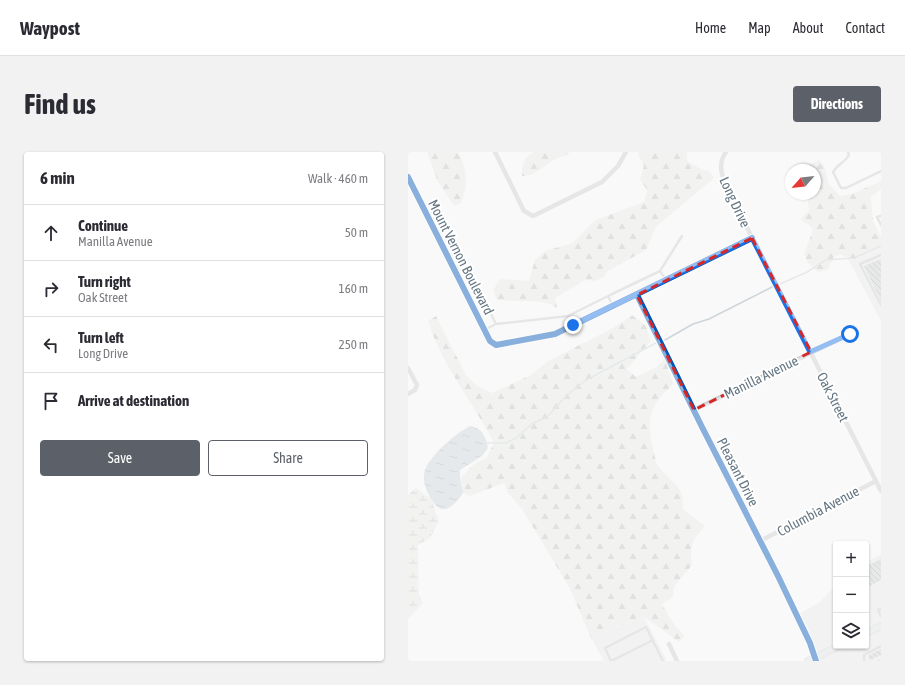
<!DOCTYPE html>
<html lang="en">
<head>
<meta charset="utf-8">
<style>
  body { margin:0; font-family:"Asap Condensed",sans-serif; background:#f2f2f3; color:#2b2b33 }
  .controls { position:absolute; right:12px; bottom:12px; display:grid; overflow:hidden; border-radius:4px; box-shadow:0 1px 3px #0004 }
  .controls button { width:36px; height:36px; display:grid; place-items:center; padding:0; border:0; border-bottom:1px solid #e1e1e2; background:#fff; color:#2b2b33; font:20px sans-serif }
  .compass { position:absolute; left:377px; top:12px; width:36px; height:36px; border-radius:50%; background:#fff; box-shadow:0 1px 3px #0004; rotate:243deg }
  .stop { position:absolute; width:12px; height:12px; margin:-9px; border:3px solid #1a73e8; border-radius:50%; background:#fff }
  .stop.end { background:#1a73e8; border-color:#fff; box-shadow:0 1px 4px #0008 }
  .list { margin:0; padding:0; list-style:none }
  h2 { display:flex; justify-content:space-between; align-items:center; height:52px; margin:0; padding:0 16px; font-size:17px }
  h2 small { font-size:13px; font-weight:400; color:#7c7c81 }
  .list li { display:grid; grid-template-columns:26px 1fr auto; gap:12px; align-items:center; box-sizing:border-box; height:56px; padding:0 16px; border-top:1px solid #e1e1e2 }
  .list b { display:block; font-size:15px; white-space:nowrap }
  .list p { margin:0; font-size:13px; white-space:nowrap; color:#7c7c81 }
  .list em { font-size:13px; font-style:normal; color:#7c7c81 }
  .actions { display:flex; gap:8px; padding:12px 16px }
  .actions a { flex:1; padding:9px 0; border:1px solid #5c6169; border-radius:4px; text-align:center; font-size:14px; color:#5c6169 }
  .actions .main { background:#5c6169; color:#fff }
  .icon { flex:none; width:22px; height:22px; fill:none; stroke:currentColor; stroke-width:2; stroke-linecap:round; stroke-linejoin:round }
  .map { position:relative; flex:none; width:473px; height:509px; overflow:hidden; border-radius:4px }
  header { display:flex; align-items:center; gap:24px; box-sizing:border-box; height:56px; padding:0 20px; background:#fff; border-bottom:1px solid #e1e1e2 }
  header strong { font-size:19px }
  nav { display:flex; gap:22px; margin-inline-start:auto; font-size:14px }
  .intro { display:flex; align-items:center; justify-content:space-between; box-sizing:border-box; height:96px; padding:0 24px }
  h1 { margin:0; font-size:28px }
  .button { padding:10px 18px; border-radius:4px; background:#5c6169; color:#fff; font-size:14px; font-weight:700 }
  main { display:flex; gap:24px; padding:0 24px }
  aside { flex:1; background:#fff; border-radius:4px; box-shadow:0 1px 3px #0004 }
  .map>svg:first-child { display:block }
</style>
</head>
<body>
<header>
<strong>Waypost</strong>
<nav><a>Home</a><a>Map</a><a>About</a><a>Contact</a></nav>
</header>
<div class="intro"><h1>Find us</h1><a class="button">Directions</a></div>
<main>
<aside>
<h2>6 min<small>Walk · 460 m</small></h2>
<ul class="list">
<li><svg class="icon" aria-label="ahead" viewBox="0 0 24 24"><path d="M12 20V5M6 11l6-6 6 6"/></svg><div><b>Continue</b><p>Manilla Avenue</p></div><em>50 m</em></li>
<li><svg class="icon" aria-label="right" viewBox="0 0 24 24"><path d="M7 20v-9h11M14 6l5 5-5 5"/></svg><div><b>Turn right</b><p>Oak Street</p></div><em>160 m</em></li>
<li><svg class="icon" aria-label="left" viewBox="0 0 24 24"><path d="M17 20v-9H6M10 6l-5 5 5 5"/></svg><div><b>Turn left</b><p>Long Drive</p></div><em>250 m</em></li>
<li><svg class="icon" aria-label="arrive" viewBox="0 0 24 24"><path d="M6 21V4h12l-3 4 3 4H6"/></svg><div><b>Arrive at destination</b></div></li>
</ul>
<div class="actions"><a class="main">Save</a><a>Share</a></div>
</aside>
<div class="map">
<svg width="473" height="509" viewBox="0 0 473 509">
  <defs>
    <pattern id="forest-firs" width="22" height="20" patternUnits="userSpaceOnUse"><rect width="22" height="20" fill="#e8ebe6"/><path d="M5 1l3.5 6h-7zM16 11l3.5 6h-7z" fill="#c0c3c0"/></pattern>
    <pattern id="wetland-marsh" width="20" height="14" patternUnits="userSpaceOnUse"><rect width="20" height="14" fill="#e8ebe6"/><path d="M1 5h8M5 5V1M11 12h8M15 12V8" fill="none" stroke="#c0c3c0"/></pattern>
    <pattern id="water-ripples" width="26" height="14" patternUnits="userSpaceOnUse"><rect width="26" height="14" fill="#ced6d9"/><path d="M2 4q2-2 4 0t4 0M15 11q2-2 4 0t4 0" fill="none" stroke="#abb2b5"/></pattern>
    <pattern id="building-back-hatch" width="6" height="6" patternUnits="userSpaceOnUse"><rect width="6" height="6" fill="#d0d2d3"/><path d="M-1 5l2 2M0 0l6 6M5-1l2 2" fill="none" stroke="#acafb1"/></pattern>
  </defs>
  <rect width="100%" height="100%" fill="#f9f9f9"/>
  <path fill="#e8e9e9" d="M 473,97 L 473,169 L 440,107 L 449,108 Z
    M 473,402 L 473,509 L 408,509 L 389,463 L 412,450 L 428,433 L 428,494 L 458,494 L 458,410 Z
    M 236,465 L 259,509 L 196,509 L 183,486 L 210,474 Z"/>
  <path fill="url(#forest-firs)" d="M 19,0 L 50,0 C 60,17 60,34 53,51 L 46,54 L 30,30 Z
    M 126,0 L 162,0 C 158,5 153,4 148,7 C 136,13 129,24 114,24 C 113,14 116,5 126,0 Z
    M 234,0 L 279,0 L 279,9 L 293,17 L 302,20 L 306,26 L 248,75 L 238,98 L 200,119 L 196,125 L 187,129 L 177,128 L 147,146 L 149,156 C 135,145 106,151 89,148 L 85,138 L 92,127 L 121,129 L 127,108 L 137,99 L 165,91 L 187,68 L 236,50 L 239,38 L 232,27 L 236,13 L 229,1 Z
    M 411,8 L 416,13 L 421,32 L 432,44 L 444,42 L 473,29 L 473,37 L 463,45 L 465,69 L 473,85 L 473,97 C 456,103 449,114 433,102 L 426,105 L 419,118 L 410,120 L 400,111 L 396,102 L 405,78 L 401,73 L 395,70 L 393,66 L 401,58 L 399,42 L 407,42 L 407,18 L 396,18 L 397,15 Z
    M 224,163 L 238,174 L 243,189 L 219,217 L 228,225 L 248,215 L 257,207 L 265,232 C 242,254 238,265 245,297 C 247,302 247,310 250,314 C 264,331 276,332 275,357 L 297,374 C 283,389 282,393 284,413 L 266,435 L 265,445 L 254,452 L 265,471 L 277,484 L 271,490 L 236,465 L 210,474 L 183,486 L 161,435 L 114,357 L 100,341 L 96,331 L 62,344 L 55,341 L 52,327 L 66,312 L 79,305 L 86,291 C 65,250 34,214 20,169 L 28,164 L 58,223 L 68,233 L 84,241 L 123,223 L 140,209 L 205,176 Z"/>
  <path fill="url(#wetland-marsh)" d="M 8,336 L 23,347 L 31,369 L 22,386 L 10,393 L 11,443 L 15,451 L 0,467 L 0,343 Z"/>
  <path fill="url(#water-ripples)" d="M 62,274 C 74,275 79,287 80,296 L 74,304 L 52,318 L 52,327 L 55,341 C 44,357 33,366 22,345 C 18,338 15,330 16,322 C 19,305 48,281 62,274 Z"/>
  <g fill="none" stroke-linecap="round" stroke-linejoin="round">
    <path stroke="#ced6d9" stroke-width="1.5" d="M 372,132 L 399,120 L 418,108 L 446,106 L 473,94
      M 257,188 L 285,172 L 301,167 L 364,135
      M 79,291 L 98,291 L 108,286 L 125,271 L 139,265 L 158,244 L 178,228 L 248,191"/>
  </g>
  <path fill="url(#building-back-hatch)" d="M 473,107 L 473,149 L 456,114 Z
    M 473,407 L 473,428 L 458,436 L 458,414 Z
    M 473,497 L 473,503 L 462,508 L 460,504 Z"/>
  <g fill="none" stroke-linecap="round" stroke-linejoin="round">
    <defs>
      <path id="secondary" d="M 458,481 L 473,474
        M 400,509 L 431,494"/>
    </defs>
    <use href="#secondary" stroke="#d5d6d7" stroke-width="8"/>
    <path stroke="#cecfd0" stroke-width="2.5" d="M 440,0 L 441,3 C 437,10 429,13 425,20 L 433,36 L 438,36 L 473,19
      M 473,64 L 469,65 L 473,73
      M 473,103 L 452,112 L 473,153
      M 252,119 L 274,84
      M 78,152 L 88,172
      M 205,154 L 200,144 L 252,119 L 258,128
      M 165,173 L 160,164 L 200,144
      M 76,178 L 88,172 L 160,164
      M 473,457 L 470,458 L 473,464
      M 245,488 L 203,509 L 197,496 L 238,475 L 255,509
      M 456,509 L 456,503 L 473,494
      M 471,509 L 473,508"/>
    <path stroke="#cecfd0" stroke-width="4.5" d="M 87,0 L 116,59 L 125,64 L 194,30 L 210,14 L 218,0
      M 318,0 C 309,13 314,24 320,38 L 473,339
      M 0,25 L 82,189 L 88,193 L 147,182 L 344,86
      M 229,143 L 294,275 L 370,424 L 402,491 L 408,509
      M 0,216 L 9,233 L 7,238 L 0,242
      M 286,258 L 442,182
      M 352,389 L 468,329
      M 261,492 L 269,509"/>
    <use href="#secondary" stroke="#e1e2e2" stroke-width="6"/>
    <defs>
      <path id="cycleway" d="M 0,25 L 82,189 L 88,193 L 147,182 L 344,86
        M 229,143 L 294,275 L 370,424 L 402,491 L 408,509"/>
    </defs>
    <use href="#cycleway" stroke="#fff" stroke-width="8"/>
    <use href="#cycleway" stroke="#0057b8" stroke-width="6"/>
  </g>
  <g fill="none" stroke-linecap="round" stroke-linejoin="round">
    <path stroke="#1a73e8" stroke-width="5" d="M 165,173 L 344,86 L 402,200 L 442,182"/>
  </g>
  <path d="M0 0H473V509H0ZM 344,86 L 403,200 L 286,258 L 229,143 Z" fill="#f9f9f9" fill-opacity=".55" fill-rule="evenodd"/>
  <path fill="none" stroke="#d62828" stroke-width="3" stroke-dasharray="8 5" stroke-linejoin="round" d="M 344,86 L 403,200 L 286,258 L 229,143 Z"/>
  <g text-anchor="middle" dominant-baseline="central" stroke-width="4" stroke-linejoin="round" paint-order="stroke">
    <g font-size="14" fill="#657683" stroke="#fff">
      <text transform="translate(327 50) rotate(65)">Long Drive</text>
      <text transform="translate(53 105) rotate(63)">Mount Vernon Boulevard</text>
      <text transform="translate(353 225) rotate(-26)">Manilla Avenue</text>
      <text transform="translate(425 245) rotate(63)">Oak Street</text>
      <text transform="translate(330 320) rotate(63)">Pleasant Drive</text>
      <text transform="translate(410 359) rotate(-28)">Columbia Avenue</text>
    </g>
  </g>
</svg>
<div class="controls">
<button>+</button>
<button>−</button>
<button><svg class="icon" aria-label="layers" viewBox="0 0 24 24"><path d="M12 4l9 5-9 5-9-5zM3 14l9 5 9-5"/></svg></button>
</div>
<svg class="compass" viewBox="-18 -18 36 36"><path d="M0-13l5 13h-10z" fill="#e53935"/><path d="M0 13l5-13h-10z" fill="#7c7c81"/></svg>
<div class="stop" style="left:442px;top:182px"></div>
<div class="stop end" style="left:165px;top:173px"></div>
</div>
</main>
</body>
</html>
